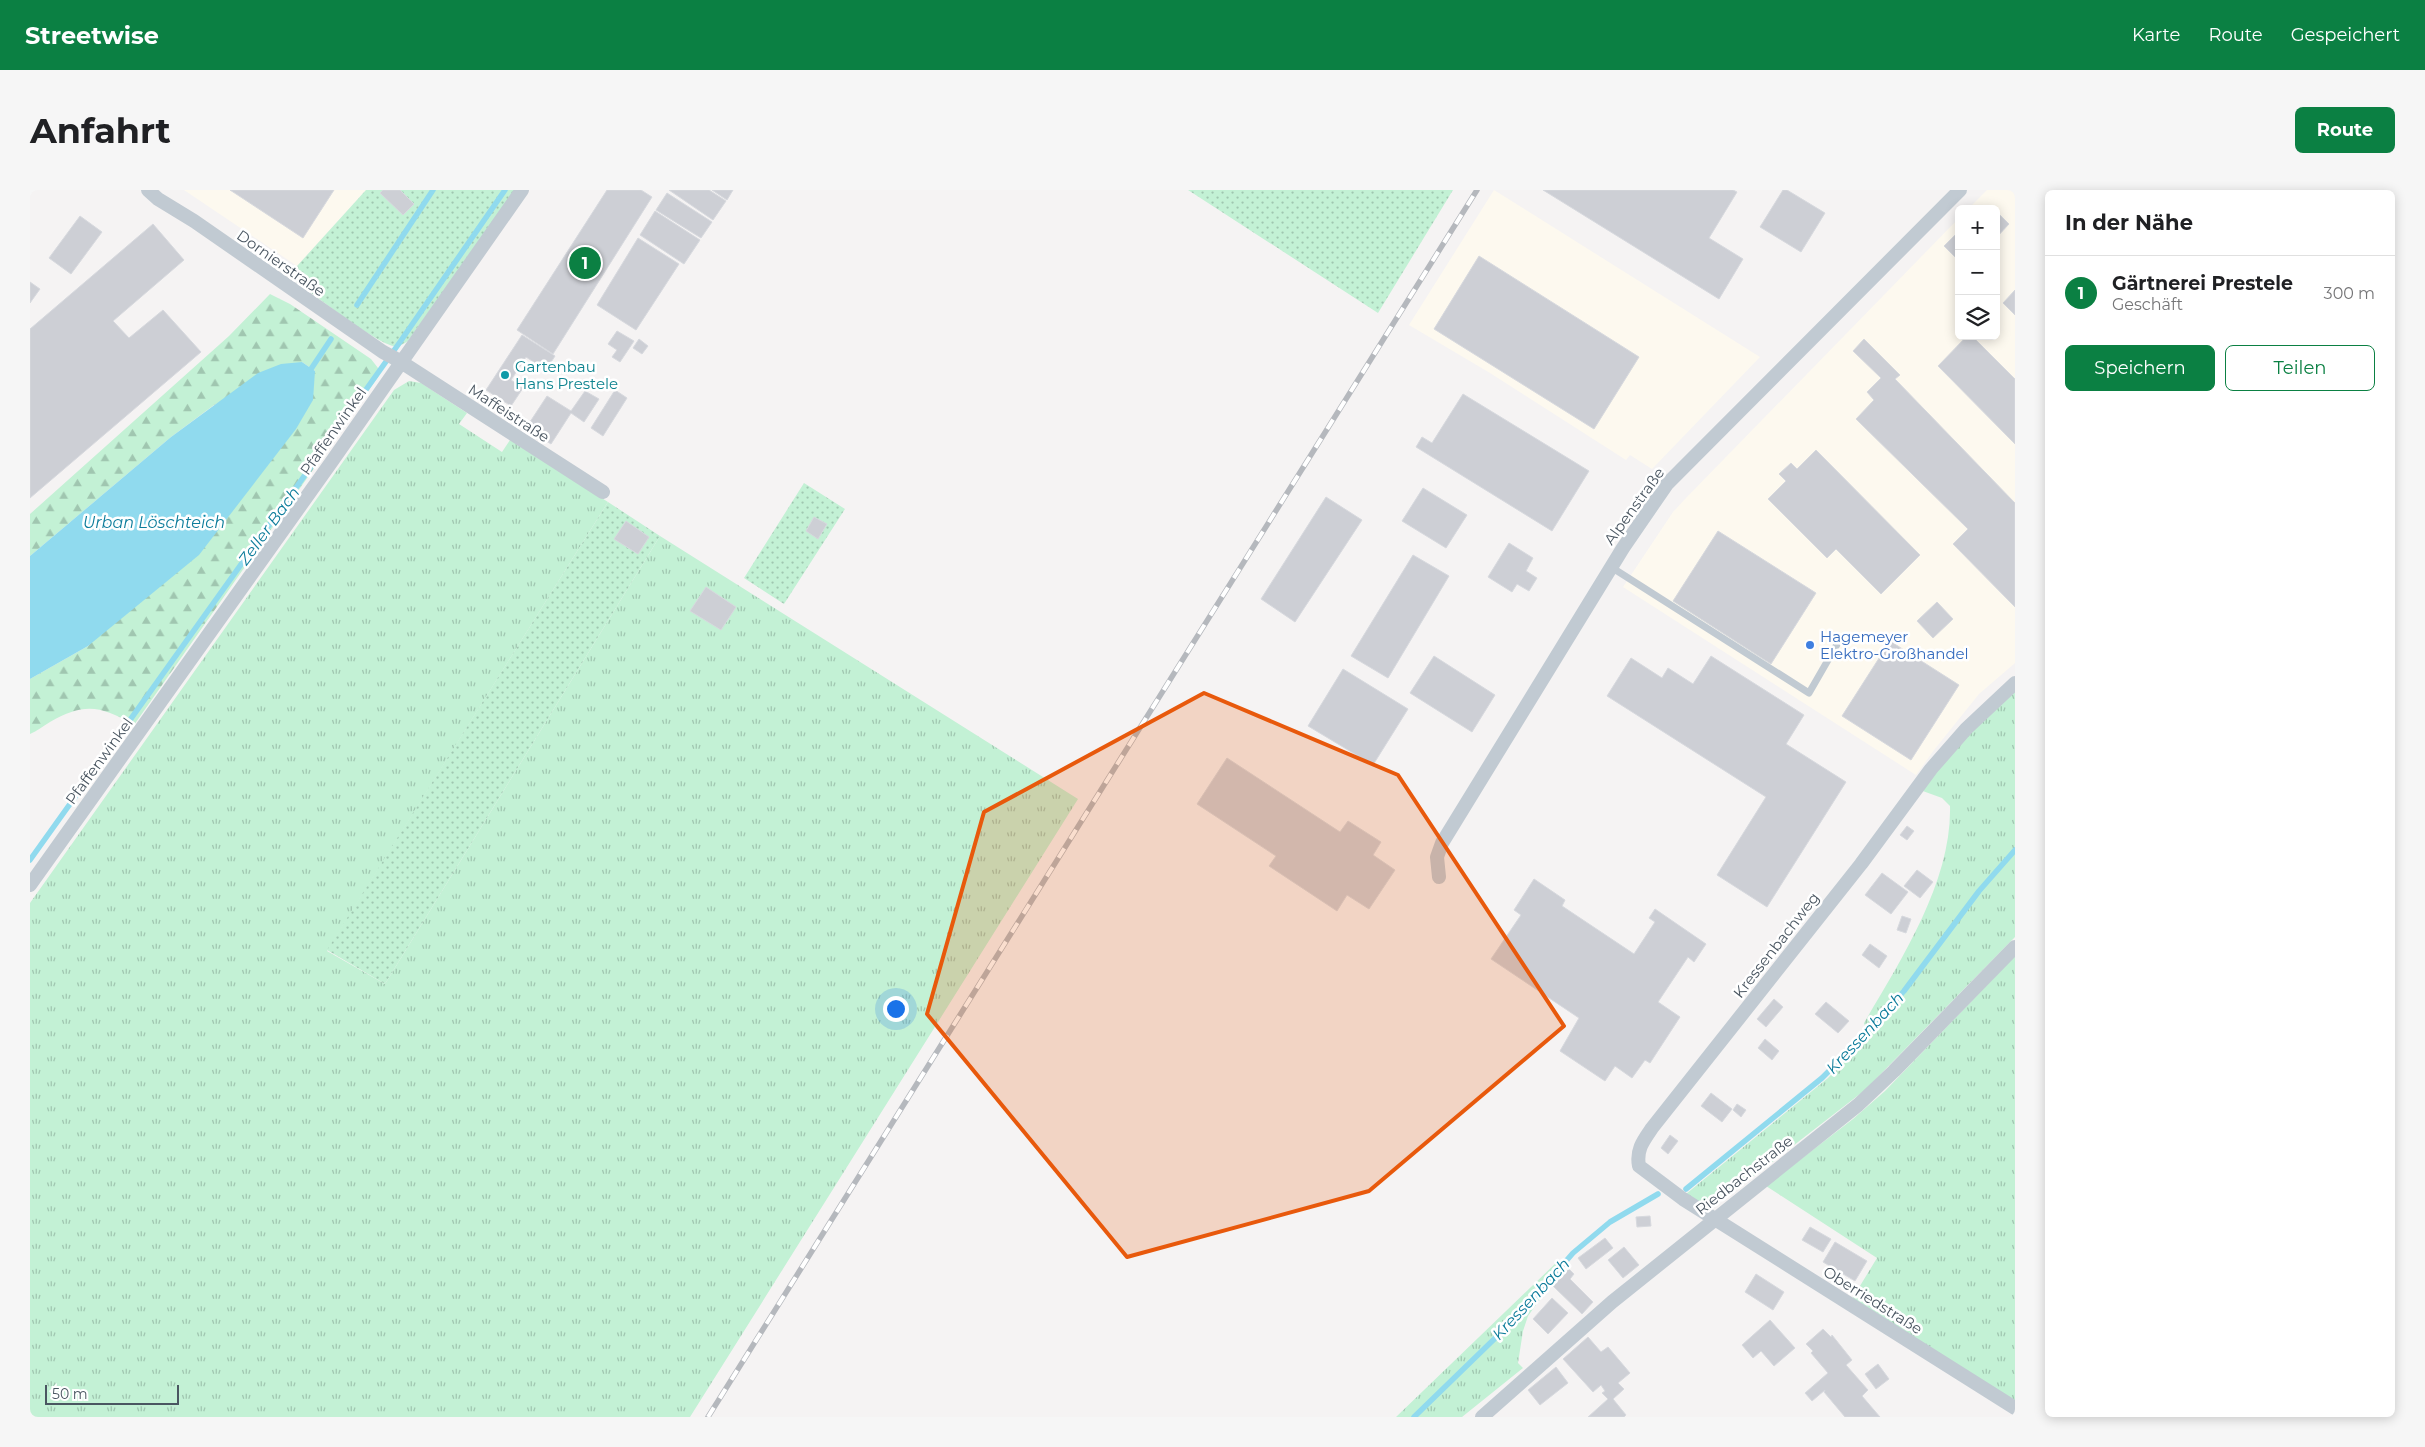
<!DOCTYPE html>
<html lang="de">
<head>
<meta charset="utf-8">
<style>
  body { margin:0; font-family:Montserrat,sans-serif; background:#f6f6f6; color:#202124 }
  .controls { position:absolute; right:15px; top:15px; display:grid; overflow:hidden; border-radius:8px; box-shadow:0 2px 12px #0003 }
  .controls button { width:45px; height:45px; display:grid; place-items:center; padding:0; border:0; border-bottom:1px solid #e0e0e0; background:#fff; color:#202124; font:25px sans-serif }
  .scale { position:absolute; left:15px; bottom:12px; width:134px; box-sizing:border-box; padding-left:5px; border:2px solid #4a5661; border-top:0; font-size:14px; line-height:18px; white-space:nowrap; color:#4a5661; -webkit-text-stroke:4px #fff; paint-order:stroke }
  .you { position:absolute; left:865px; top:818px; width:18px; height:18px; margin:-12px; border:4px solid #fff; border-radius:50%; background:#1a73e8; box-shadow:0 0 0 8px #1a73e833 }
  .badge { display:grid; place-items:center; width:32px; height:32px; border-radius:50%; background:#0b8043; color:#fff; font-size:16px; font-weight:700 }
  .pin { position:absolute; translate:-50% -50%; border:2px solid #fff; box-shadow:0 1px 5px #0006 }
  .list { margin:0; padding:0; list-style:none }
  h2 { display:flex; justify-content:space-between; align-items:center; height:65px; margin:0; padding:0 20px; font-size:21px }
  h2 small { font-size:16px; font-weight:400; color:#757577 }
  .list li { display:grid; grid-template-columns:32px 1fr auto; gap:15px; align-items:center; box-sizing:border-box; height:75px; padding:0 20px; border-top:1px solid #e0e0e0 }
  .list b { display:block; font-size:19px; white-space:nowrap }
  .list p { margin:0; font-size:16px; white-space:nowrap; color:#757577 }
  .list em { font-size:16px; font-style:normal; color:#757577 }
  .actions { display:flex; gap:10px; padding:15px 20px }
  .actions a { flex:1; padding:11px 0; border:1px solid #0b8043; border-radius:8px; text-align:center; font-size:18px; color:#0b8043 }
  .actions .main { background:#0b8043; color:#fff }
  .icon { flex:none; width:28px; height:28px; fill:none; stroke:currentColor; stroke-width:2; stroke-linecap:round; stroke-linejoin:round }
  .map { position:relative; flex:none; width:1985px; height:1227px; overflow:hidden; border-radius:8px }
  header { display:flex; align-items:center; gap:30px; box-sizing:border-box; height:70px; padding:0 25px; background:#0b8043; color:#fff }
  header strong { font-size:24px }
  nav { display:flex; gap:28px; margin-inline-start:auto; font-size:18px }
  .intro { display:flex; align-items:center; justify-content:space-between; box-sizing:border-box; height:120px; padding:0 30px }
  h1 { margin:0; font-size:35px }
  .button { padding:12px 22px; border-radius:8px; background:#0b8043; color:#fff; font-size:18px; font-weight:700 }
  main { display:flex; gap:30px; padding:0 30px }
  aside { flex:1; background:#fff; border-radius:8px; box-shadow:0 2px 12px #0003 }
  .map>svg:first-child { display:block }
</style>
</head>
<body>
<header>
<strong>Streetwise</strong>
<nav><a>Karte</a><a>Route</a><a>Gespeichert</a></nav>
</header>
<div class="intro"><h1>Anfahrt</h1><a class="button">Route</a></div>
<main>
<div class="map">
<svg width="1985" height="1227" viewBox="0 0 1985 1227">
  <defs>
    <pattern id="grass-tufts" width="24" height="20" patternUnits="userSpaceOnUse" patternTransform="scale(1.25)"><rect width="24" height="20" fill="#c3f1d5"/><path d="M3 7l-1-3M5 7V3M7 7l1-3M15 17l-1-3M17 17v-4M19 17l1-3" fill="none" stroke="#a0c6b0"/></pattern>
    <pattern id="forest-firs" width="22" height="20" patternUnits="userSpaceOnUse" patternTransform="scale(1.25)"><rect width="22" height="20" fill="#c3f1d5"/><path d="M5 1l3.5 6h-7zM16 11l3.5 6h-7z" fill="#a0c6b0"/></pattern>
    <pattern id="garden-dots" width="8" height="8" patternUnits="userSpaceOnUse" patternTransform="scale(1.25)"><rect width="8" height="8" fill="#c3f1d5"/><path d="M2 2h.1M6 6h.1" fill="none" stroke="#a0c6b0" stroke-width="1.8" stroke-linecap="round"/></pattern>
  </defs>
  <rect width="100%" height="100%" fill="#f5f3f3"/>
  <path fill="#fdf9ef" d="M 154,0 L 336,0 L 267,76 Z
    M 1464,0 L 1730,167 L 1622,279 L 1600,265 L 1596,270 L 1460,183 L 1379,135 Z
    M 1957,0 L 1985,0 L 1985,473 L 1949,504 L 1904,560 L 1886,585 L 1593,397 L 1643,322 L 1657,307 L 1929,28 L 1929,146 L 1966,146 L 1966,19 L 1938,19 Z"/>
  <path fill="url(#grass-tufts)" d="M 379,191 L 391,193 L 437,223 L 429,234 L 472,262 L 480,250 L 578,312 L 297,761 L 355,794 L 630,346 L 1048,609 L 660,1227 L 0,1227 L 0,713 L 364,200 Z
    M 1985,498 L 1985,747 L 1835,900 L 1715,993 L 1679,1016 L 1673,1016 L 1656,1004 L 1798,888 L 1838,846 L 1834,833 C 1871,770 1922,691 1920,616 L 1912,608 L 1890,600 L 1909,574 Z
    M 1985,766 L 1985,1211 L 1822,1109 L 1847,1068 L 1736,996 L 1823,929 L 1855,901 Z
    M 1528,1071 L 1534,1076 L 1498,1126 L 1493,1141 L 1488,1173 L 1493,1178 L 1432,1227 L 1366,1227 Z"/>
  <path fill="url(#forest-firs)" d="M 240,104 L 260,114 L 341,169 L 348,178 L 348,187 L 104,535 C 71,516 55,512 20,532 C 13,536 7,541 0,544 L 0,489 L 58,456 L 285,181 L 272,172 L 184,215 L 141,247 L 0,366 L 0,324 L 199,146 Z"/>
  <path fill="url(#garden-dots)" d="M 336,0 L 485,0 L 378,151 C 373,154 370,157 364,156 C 346,154 277,99 258,86 Z
    M 1158,0 L 1423,0 L 1348,123 Z
    M 774,293 L 815,319 L 754,414 L 714,388 Z
    M 578,312 L 630,346 L 355,794 L 297,760 Z"/>
  <path fill="#90daee" d="M 272,172 L 285,181 L 283,210 L 266,239 L 169,365 L 58,456 L 0,489 L 0,366 L 141,247 L 228,183 L 251,174 Z"/>
  <g fill="none" stroke-linecap="round" stroke-linejoin="round">
    <path stroke="#90daee" stroke-width="5.5" d="M 327,115 L 403,0
      M 281,179 L 301,149
      M 0,670 L 370,152 L 475,0
      M 1656,999 L 1792,888 L 1830,850 L 1874,801 L 1949,701 L 1985,660
      M 1384,1227 L 1490,1124 L 1543,1063 L 1580,1032 L 1628,1004"/>
  </g>
  <path fill="#cdcfd5" stroke="#d7d9de" d="M 200,0 L 304,0 L 273,48 Z
    M 353,0 L 370,0 L 384,14 L 373,25 L 350,3 Z
    M 577,0 L 611,0 L 622,7 L 523,164 L 487,140 Z
    M 639,0 L 679,0 L 696,11 L 683,30 Z
    M 682,0 L 703,0 L 697,10 Z
    M 1513,0 L 1703,0 L 1707,2 L 1679,48 L 1713,69 L 1689,109 Z
    M 1753,0 L 1757,0 L 1795,23 L 1771,62 L 1730,37 Z
    M 637,3 L 682,32 L 671,48 L 626,20 Z
    M 625,21 L 670,50 L 654,74 L 610,45 Z
    M 1966,21 L 1979,34 L 1966,48 Z
    M 50,26 L 72,42 L 41,84 L 19,68 Z
    M 123,34 L 154,70 L 83,131 L 99,148 L 133,120 L 171,162 L 0,308 L 0,139 Z
    M 1929,41 L 1929,71 L 1914,56 Z
    M 608,48 L 649,74 L 606,140 L 567,115 Z
    M 1449,66 L 1609,167 L 1564,239 L 1404,139 Z
    M 0,92 L 10,99 L 0,113 Z
    M 1985,100 L 1985,125 L 1973,113 Z
    M 587,141 L 604,151 L 590,172 L 582,167 L 587,160 L 578,154 Z
    M 492,145 L 525,166 L 516,180 L 496,167 L 481,190 L 493,198 L 481,216 L 456,200 Z
    M 1937,146 L 1942,146 L 1985,189 L 1985,254 L 1908,176 Z
    M 609,149 L 618,156 L 612,164 L 603,158 Z
    M 1834,149 L 1870,185 L 1865,189 L 1985,313 L 1985,417 L 1923,354 L 1938,339 L 1826,229 L 1844,210 L 1837,202 L 1851,188 L 1823,161 Z
    M 585,200 L 597,208 L 573,246 L 561,238 Z
    M 555,201 L 569,209 L 554,232 L 541,223 L 521,254 L 496,238 L 517,206 L 541,221 Z
    M 1433,204 L 1559,281 L 1522,341 L 1386,257 L 1392,247 L 1402,253 Z
    M 1786,260 L 1890,365 L 1851,404 L 1806,359 L 1797,368 L 1738,309 L 1756,291 L 1749,284 L 1761,273 L 1767,279 Z
    M 1393,298 L 1437,325 L 1416,358 L 1372,331 Z
    M 1296,307 L 1332,330 L 1265,432 L 1231,409 Z
    M 784,327 L 797,334 L 788,349 L 776,341 Z
    M 596,331 L 619,347 L 608,364 L 584,349 Z
    M 1688,341 L 1786,403 L 1741,474 L 1643,411 Z
    M 1479,353 L 1503,368 L 1496,381 L 1507,388 L 1499,401 L 1487,394 L 1482,402 L 1458,387 Z
    M 1383,365 L 1419,386 L 1358,488 L 1321,466 Z
    M 676,397 L 706,417 L 691,440 L 660,421 Z
    M 1907,412 L 1923,429 L 1903,448 L 1887,431 Z
    M 1860,451 L 1929,495 L 1881,570 L 1812,526 Z
    M 1404,466 L 1465,505 L 1442,542 L 1380,503 Z
    M 1681,466 L 1774,525 L 1756,554 L 1816,592 L 1737,717 L 1687,685 L 1736,607 L 1577,506 L 1601,468 L 1632,488 L 1638,478 L 1663,494 Z
    M 1313,479 L 1378,519 L 1343,575 L 1278,536 Z
    M 1197,568 L 1310,642 L 1318,631 L 1351,652 L 1343,665 L 1365,680 L 1339,719 L 1317,705 L 1307,721 L 1239,676 L 1246,666 L 1167,614 Z
    M 1877,636 L 1884,641 L 1877,650 L 1870,645 Z
    M 1887,680 L 1903,692 L 1890,708 L 1874,696 Z
    M 1852,683 L 1878,702 L 1861,724 L 1835,705 Z
    M 1504,689 L 1535,710 L 1532,716 L 1604,764 L 1625,732 L 1619,728 L 1625,719 L 1676,754 L 1664,772 L 1658,767 L 1628,812 L 1650,827 L 1620,873 L 1615,870 L 1602,888 L 1585,876 L 1575,891 L 1530,861 L 1549,828 L 1461,769 L 1491,725 L 1484,720 Z
    M 1872,726 L 1881,729 L 1876,743 L 1867,740 Z
    M 1840,754 L 1857,766 L 1849,778 L 1832,765 Z
    M 1744,809 L 1753,817 L 1736,837 L 1727,829 Z
    M 1796,812 L 1819,831 L 1808,843 L 1785,824 Z
    M 1735,849 L 1749,861 L 1742,870 L 1728,858 Z
    M 1681,903 L 1702,919 L 1692,932 L 1671,916 Z
    M 1707,914 L 1716,920 L 1711,927 L 1703,920 Z
    M 1640,945 L 1648,951 L 1638,964 L 1631,958 Z
    M 1620,1026 L 1621,1036 L 1607,1037 L 1606,1027 Z
    M 1780,1037 L 1801,1049 L 1793,1062 L 1772,1050 Z
    M 1575,1048 L 1583,1058 L 1556,1079 L 1548,1068 Z
    M 1805,1052 L 1837,1071 L 1825,1091 L 1793,1072 Z
    M 1594,1057 L 1609,1075 L 1593,1088 L 1578,1070 Z
    M 1539,1079 L 1544,1084 L 1540,1089 L 1563,1112 L 1552,1124 L 1523,1096 Z
    M 1726,1084 L 1754,1102 L 1743,1120 L 1715,1102 Z
    M 1522,1108 L 1538,1123 L 1518,1144 L 1503,1129 Z
    M 1740,1130 L 1765,1158 L 1744,1176 L 1731,1161 L 1723,1168 L 1712,1155 Z
    M 1793,1139 L 1801,1147 L 1802,1145 L 1822,1170 L 1816,1175 L 1838,1200 L 1832,1206 L 1850,1227 L 1815,1227 L 1794,1202 L 1795,1200 L 1782,1211 L 1775,1203 L 1798,1183 L 1781,1163 L 1783,1161 L 1776,1154 Z
    M 1558,1147 L 1571,1162 L 1578,1157 L 1600,1183 L 1588,1193 L 1594,1199 L 1583,1209 L 1596,1225 L 1594,1227 L 1558,1227 L 1578,1209 L 1572,1203 L 1575,1201 L 1571,1195 L 1563,1202 L 1533,1169 Z
    M 1848,1174 L 1859,1189 L 1846,1199 L 1835,1184 Z
    M 1526,1177 L 1538,1193 L 1510,1215 L 1498,1200 Z"/>
  <g fill="none" stroke-linecap="round" stroke-linejoin="round">
    <path stroke="#c1cad2" stroke-width="7" d="M 1581,377 L 1779,503 L 1809,451"/>
    <path stroke="#c1cad2" stroke-width="14" d="M 118,0 L 128,9 L 164,31 L 353,162 L 368,170 L 573,302
      M 1985,493 L 1936,539 L 1901,579 L 1831,674 L 1622,938 C 1613,951 1606,960 1609,976 L 1653,1009 L 1985,1218
      M 1409,687 L 1407,667 L 1412,653 L 1593,358 L 1637,294 L 1930,0
      M 0,695 L 300,274 L 492,0
      M 1452,1227 L 1582,1112 L 1828,915 L 1864,881 L 1985,757"/>
    <defs>
      <path id="rail" d="M 678,1227 L 1447,0"/>
    </defs>
    <use href="#rail" stroke="#b5b8bd" stroke-width="5.5"/>
    <use href="#rail" stroke="#fff" stroke-width="4" stroke-dasharray="11" stroke-linecap="butt"/>
  </g>
  <path fill="#e8590c" fill-opacity="0.2" stroke="#e8590c" stroke-width="4" stroke-linejoin="round" d="M 1174,503 L 1368,585 L 1534,836 L 1339,1001 L 1097,1067 L 897,824 L 954,622 Z"/>
  <circle fill="#0f9aa8" stroke="#fff" stroke-width="2" cx="475" cy="185" r="5"/>
  <circle fill="#3f7fe0" stroke="#fff" stroke-width="2" cx="1780" cy="455" r="5"/>
  <g text-anchor="middle" dominant-baseline="central" stroke-width="5" stroke-linejoin="round" paint-order="stroke">
    <g font-size="15" fill="#4a5661" stroke="#fff">
      <text transform="translate(251 73) rotate(35)">Dornierstraße</text>
      <text transform="translate(479 223) rotate(33)">Maffeistraße</text>
      <text transform="translate(303 241) rotate(-55)">Pfaffenwinkel</text>
      <text transform="translate(1604 316) rotate(-54)">Alpenstraße</text>
      <text transform="translate(69 571) rotate(-54)">Pfaffenwinkel</text>
      <text transform="translate(1746 755) rotate(-52)">Kressenbachweg</text>
      <text transform="translate(1714 985) rotate(-38)">Riedbachstraße</text>
      <text transform="translate(1843 1110) rotate(32)">Oberriedstraße</text>
    </g>
    <g font-size="15" fill="#0d838f" stroke="#fff" text-anchor="start">
      <text x="485" y="176">Gartenbau<tspan x="485" dy="17">Hans Prestele</tspan></text>
    </g>
    <g font-size="15" fill="#366cbe" stroke="#fff" text-anchor="start">
      <text x="1790" y="446">Hagemeyer<tspan x="1790" dy="17">Elektro-Großhandel</tspan></text>
    </g>
    <g font-size="16" font-style="italic" fill="#0c7c9b" stroke="#fff">
      <text x="124" y="332">Urban Löschteich</text>
      <text transform="translate(239 336) rotate(-54)">Zeller Bach</text>
      <text transform="translate(1835 843) rotate(-47)">Kressenbach</text>
      <text transform="translate(1501 1109) rotate(-47)">Kressenbach</text>
    </g>
  </g>
</svg>
<div class="controls">
<button>+</button>
<button>−</button>
<button><svg class="icon" aria-label="layers" viewBox="0 0 24 24"><path d="M12 4l9 5-9 5-9-5zM3 14l9 5 9-5"/></svg></button>
</div>
<div class="scale">50 m</div>
<div class="you"></div>
<div class="pin badge" style="left:555px;top:73px">1</div>
</div>
<aside>
<h2>In der Nähe<small></small></h2>
<ul class="list">
<li><span class="badge">1</span><div><b>Gärtnerei Prestele</b><p>Geschäft</p></div><em>300 m</em></li>
</ul>
<div class="actions"><a class="main">Speichern</a><a>Teilen</a></div>
</aside>
</main>
</body>
</html>
